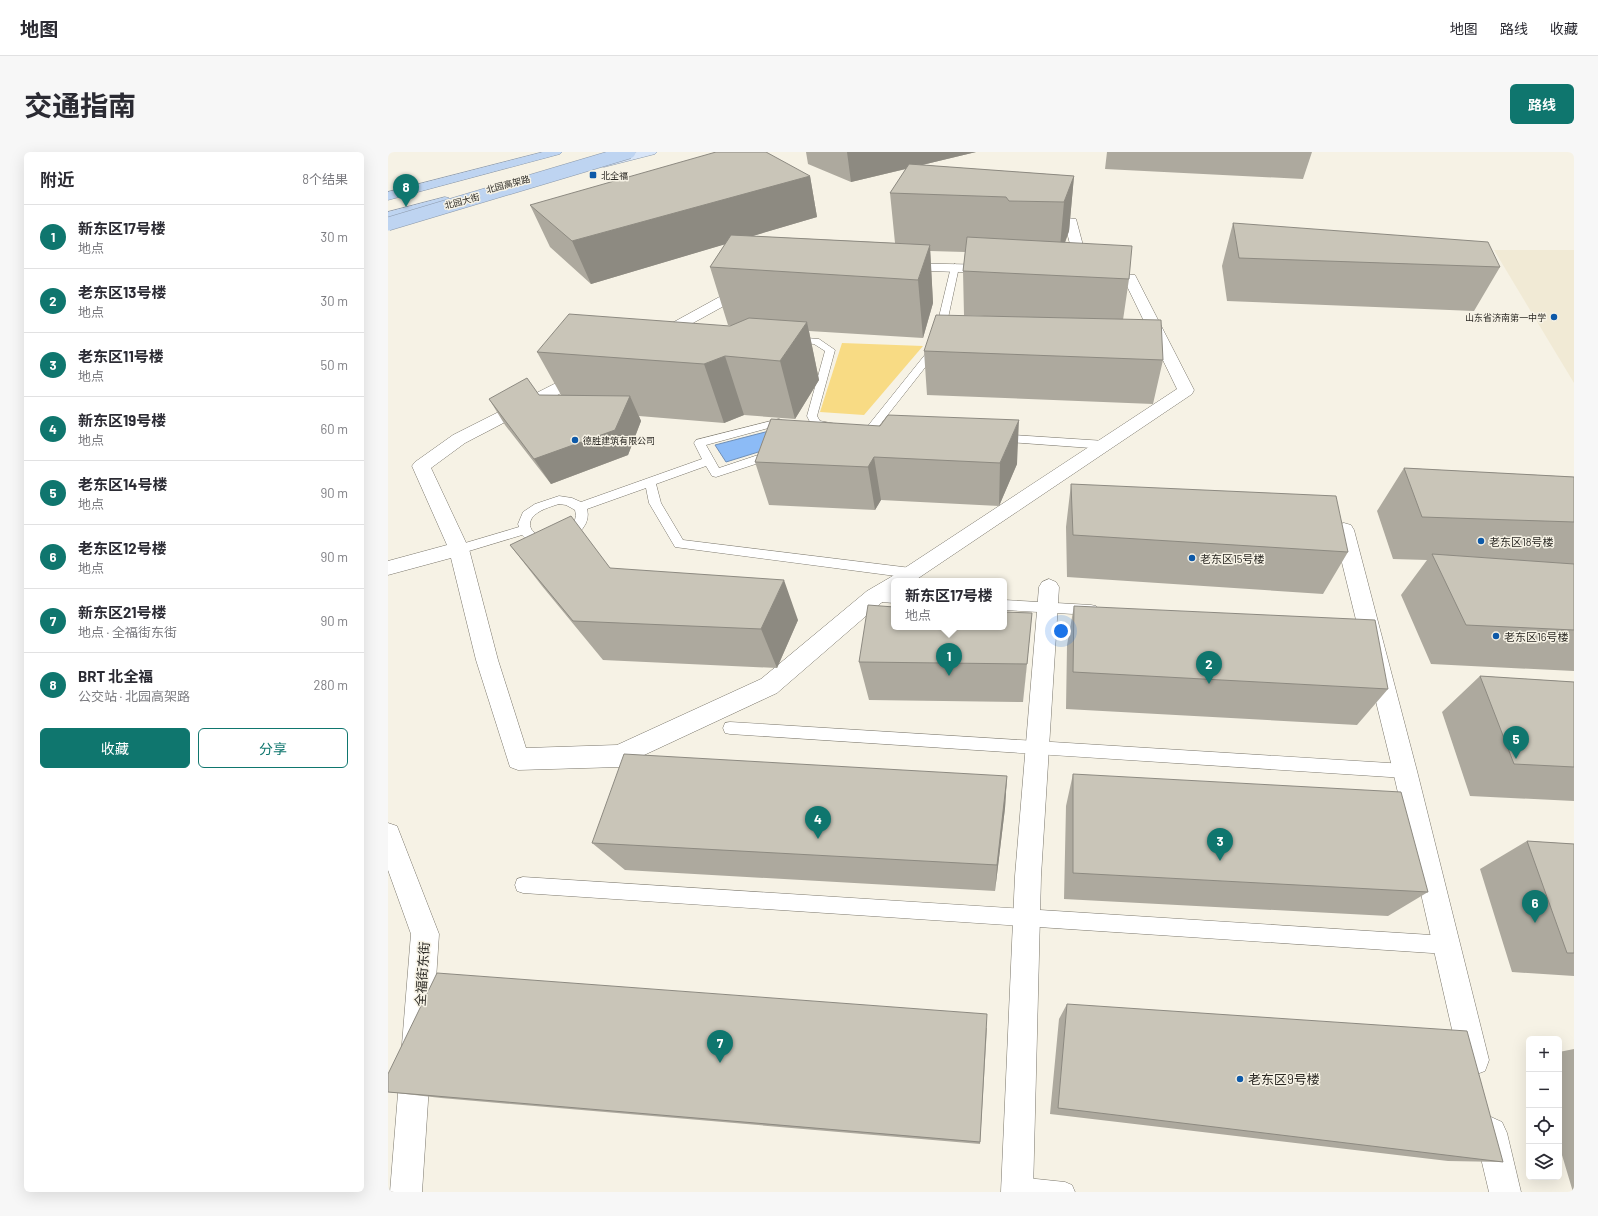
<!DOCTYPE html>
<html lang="zh">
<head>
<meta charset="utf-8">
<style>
  body { margin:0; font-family:Barlow,"Noto Sans SC",sans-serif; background:#f7f7f7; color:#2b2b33 }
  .controls { position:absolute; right:12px; bottom:12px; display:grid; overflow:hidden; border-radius:6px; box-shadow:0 4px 16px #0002 }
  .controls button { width:36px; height:36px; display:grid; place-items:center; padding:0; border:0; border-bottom:1px solid #e1e1e2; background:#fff; color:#2b2b33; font:20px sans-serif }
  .you { position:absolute; left:673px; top:479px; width:14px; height:14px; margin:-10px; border:3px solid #fff; border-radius:50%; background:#1a73e8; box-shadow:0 0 0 6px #1a73e833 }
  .badge { display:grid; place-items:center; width:26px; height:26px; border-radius:50%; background:#0f766e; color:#fff; font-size:13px; font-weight:700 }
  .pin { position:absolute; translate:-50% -33px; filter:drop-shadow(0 1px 2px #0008) }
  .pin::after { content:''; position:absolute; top:21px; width:14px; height:12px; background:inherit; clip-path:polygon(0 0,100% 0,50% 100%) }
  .popup { position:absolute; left:503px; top:426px; width:116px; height:52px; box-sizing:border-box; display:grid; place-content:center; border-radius:6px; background:#fff; filter:drop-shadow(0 1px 3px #0005); font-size:13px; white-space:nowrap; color:#7c7c81 }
  .popup b { font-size:15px; color:#2b2b33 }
  .popup::after { content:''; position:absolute; left:50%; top:100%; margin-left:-8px; border:8px solid transparent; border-top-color:#fff }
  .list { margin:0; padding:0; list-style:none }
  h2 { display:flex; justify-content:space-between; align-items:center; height:52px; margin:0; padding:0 16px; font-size:17px }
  h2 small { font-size:13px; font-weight:400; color:#7c7c81 }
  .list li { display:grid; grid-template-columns:26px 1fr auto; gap:12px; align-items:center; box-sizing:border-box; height:64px; padding:0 16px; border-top:1px solid #e1e1e2 }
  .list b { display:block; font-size:15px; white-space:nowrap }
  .list p { margin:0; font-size:13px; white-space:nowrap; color:#7c7c81 }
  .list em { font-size:13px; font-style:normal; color:#7c7c81 }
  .actions { display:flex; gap:8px; padding:12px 16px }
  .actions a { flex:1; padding:9px 0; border:1px solid #0f766e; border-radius:6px; text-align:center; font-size:14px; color:#0f766e }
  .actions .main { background:#0f766e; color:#fff }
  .icon { flex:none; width:22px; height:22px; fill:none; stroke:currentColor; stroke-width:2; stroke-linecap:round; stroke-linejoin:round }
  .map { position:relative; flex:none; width:1186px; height:1040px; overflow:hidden; border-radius:6px }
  header { display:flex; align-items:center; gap:24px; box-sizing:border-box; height:56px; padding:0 20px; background:#fff; border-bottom:1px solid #e1e1e2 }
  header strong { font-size:19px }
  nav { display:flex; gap:22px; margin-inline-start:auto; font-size:14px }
  .intro { display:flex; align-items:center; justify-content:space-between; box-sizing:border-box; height:96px; padding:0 24px }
  h1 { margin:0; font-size:28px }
  .button { padding:10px 18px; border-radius:6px; background:#0f766e; color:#fff; font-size:14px; font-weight:700 }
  main { display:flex; gap:24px; padding:0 24px }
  aside { flex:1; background:#fff; border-radius:6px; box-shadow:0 4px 16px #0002 }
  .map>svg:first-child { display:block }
</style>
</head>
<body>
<header>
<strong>地图</strong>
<nav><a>地图</a><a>路线</a><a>收藏</a></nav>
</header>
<div class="intro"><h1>交通指南</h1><a class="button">路线</a></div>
<main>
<aside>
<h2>附近<small>8个结果</small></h2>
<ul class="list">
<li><span class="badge">1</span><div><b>新东区17号楼</b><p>地点</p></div><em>30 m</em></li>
<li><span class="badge">2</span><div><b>老东区13号楼</b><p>地点</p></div><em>30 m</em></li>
<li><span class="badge">3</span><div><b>老东区11号楼</b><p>地点</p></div><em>50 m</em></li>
<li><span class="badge">4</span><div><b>新东区19号楼</b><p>地点</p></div><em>60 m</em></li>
<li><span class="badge">5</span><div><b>老东区14号楼</b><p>地点</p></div><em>90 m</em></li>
<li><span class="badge">6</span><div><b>老东区12号楼</b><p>地点</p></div><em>90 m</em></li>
<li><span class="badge">7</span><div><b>新东区21号楼</b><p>地点 · 全福街东街</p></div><em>90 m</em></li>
<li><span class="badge">8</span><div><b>BRT 北全福</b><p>公交站 · 北园高架路</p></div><em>280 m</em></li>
</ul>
<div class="actions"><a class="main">收藏</a><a>分享</a></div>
</aside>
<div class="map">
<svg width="1186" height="1040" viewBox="0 0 1186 1040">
  <rect width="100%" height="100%" fill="#f6f2e5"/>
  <path fill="#f1ead5" d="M 1106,98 L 1186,98 L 1186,231 Z"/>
  <path fill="#f8db84" d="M 454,191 L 535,194 L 476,263 L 432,260 Z"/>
  <path fill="#8cbbf6" stroke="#6f8fb7" d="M 385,278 L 393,293 L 338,310 L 327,293 Z"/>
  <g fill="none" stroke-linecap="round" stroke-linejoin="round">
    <defs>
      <path id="lane" d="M 567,112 L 571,115 L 554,194 L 487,279 L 479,279 L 478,277 L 479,275 L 544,194 L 563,115 Z
        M 405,185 L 431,187 L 447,198 L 429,264 L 432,269 L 448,272 L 449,274 L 448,276 L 444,277 L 424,274 L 419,264 L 437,199 L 426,192 L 402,190 L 400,188 Z
        M 391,267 C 396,268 398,272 401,277 L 400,279 L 392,279 L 388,274 L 318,293 L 331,316 L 385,298 L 389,299 L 391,302 L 389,305 L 328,325 L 324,324 L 318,314 L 268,332 L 273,351 L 295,388 L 523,416 L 527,418 L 529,421 L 527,424 L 523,426 L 287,395 L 261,351 L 258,336 L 199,357 C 207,385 154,406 134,383 L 71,402 L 67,400 L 65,397 L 67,394 L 131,375 L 130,372 L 135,360 L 147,352 L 171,344 L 184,346 L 193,350 L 314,307 L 306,291 L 308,288 ZM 171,352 L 178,353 L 187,358 C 189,366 187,371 180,376 C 173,380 168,383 160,385 C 150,386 137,377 144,366 C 150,358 162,355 171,352 Z
        M 610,282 L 717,289 L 721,290 L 723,293 L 721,296 L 717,297 L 606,289 L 605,286 L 606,283 Z
        M 486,440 L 506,441 L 506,451 L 481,449 L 479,445 L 481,441 Z
        M 616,448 L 703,453 L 708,454 L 710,458 L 708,462 L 703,463 L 616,458 Z
        M 342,570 L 1017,612 L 1022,614 L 1025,619 L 1022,624 L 1017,626 L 342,582 L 337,581 L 335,576 L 337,571 Z
        M 135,725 L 1059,784 L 1065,787 L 1068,793 L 1065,799 L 1059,802 L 135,741 L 129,739 L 127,733 L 129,727 Z
        M 629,1025 L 677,1030 L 684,1033 L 687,1040 L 621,1040 L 619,1035 L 622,1028 Z"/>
      <path id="street" d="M 652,63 L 688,67 L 697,101 L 713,104 L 715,107 L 713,110 L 708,111 L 686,107 L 677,73 L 648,70 L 646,67 L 648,64 Z
        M 513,111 L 604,113 L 609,114 L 611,117 L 609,120 L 604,121 L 508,118 L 506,115 L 508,112 Z
        M 713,120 L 747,123 L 806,238 L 804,242 L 526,429 L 506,429 L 506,442 L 493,451 L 389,541 L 239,611 L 231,615 L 130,618 L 122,615 L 88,508 L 63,406 L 0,423 L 0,409 L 59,393 L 24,314 L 27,310 L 65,283 L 190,220 L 196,218 L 202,220 L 204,223 L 202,226 L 77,291 L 43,316 L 81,397 L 110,508 L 138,596 L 229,593 L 373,527 L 479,439 L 503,425 L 789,237 L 737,130 L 708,127 L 706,124 L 708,121 Z
        M 360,131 L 365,132 L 367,135 L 365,138 L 274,188 L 269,190 L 264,188 L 261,185 L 264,182 L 355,132 Z
        M 956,371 L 963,373 L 966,378 L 1029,619 L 1101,908 L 1097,919 L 1086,923 L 1075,919 L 1071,908 L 1005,619 L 946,378 L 949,373 Z
        M 661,427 L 668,430 L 671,435 L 653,724 L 645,1040 L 613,1040 L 627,724 L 651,435 L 654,430 Z
        M 0,671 L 9,674 L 51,782 L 34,1040 L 2,1040 L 23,782 L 0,718 Z
        M 1103,965 L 1114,970 L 1119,981 L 1133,1040 L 1101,1040 L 1087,981 L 1092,970 Z"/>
      <path id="primary" d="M 249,0 L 269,0 L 267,2 L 216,15 L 212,14 L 210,12 L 212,10 Z"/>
      <path id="highway" d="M 155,0 L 174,0 L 172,2 L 0,48 L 0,40 Z
        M 57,45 L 61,46 L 63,49 L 61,52 L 0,68 L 0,60 Z"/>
    </defs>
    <use href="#lane" stroke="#7b776c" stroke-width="1"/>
    <use href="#street" stroke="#7b776c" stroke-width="1"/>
    <use href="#primary" stroke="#8b98a9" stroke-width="1"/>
    <use href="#highway" stroke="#8b98a9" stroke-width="1"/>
    <use href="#lane" fill="#fff" fill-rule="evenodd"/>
    <use href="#street" fill="#fff" fill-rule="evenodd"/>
    <use href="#primary" fill="#d8e5f7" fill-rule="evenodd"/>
    <use href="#highway" fill="#bed4f1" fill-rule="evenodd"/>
    <defs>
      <path id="highway-bridge" d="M 0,72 L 241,0"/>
    </defs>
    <use href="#highway-bridge" stroke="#8b98a9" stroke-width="14" stroke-linecap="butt"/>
    <use href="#highway-bridge" stroke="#bed4f1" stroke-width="13"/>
  </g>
  <path fill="#ada99e" d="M 418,0 L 588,0 L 534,13 L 686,24 L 681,79 L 677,91 L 741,127 L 735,168 L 775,208 L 765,252 L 539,243 L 536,199 L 618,165 L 576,163 L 575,119 L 577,100 L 542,99 L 545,151 L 535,186 L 421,179 L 431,228 L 407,267 L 356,263 L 336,271 L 251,264 L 253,269 L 240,303 L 163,332 L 117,273 L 101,247 L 151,243 L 173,243 L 149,200 L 344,174 L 340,173 L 322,115 L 337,92 L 203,132 L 162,95 L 142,53 L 422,24 L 429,65 L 364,84 L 507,91 L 502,41 L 518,17 L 463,30 L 420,12 Z
    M 719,0 L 924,0 L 915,27 L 717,17 Z
    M 845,71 L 1112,115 L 1086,159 L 839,149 L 834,114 Z
    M 383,267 L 629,312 L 611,354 L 493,348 L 487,358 L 381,353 L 367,310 Z
    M 1016,316 L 1186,325 L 1186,519 L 1043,512 L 1013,443 L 1039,408 L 1005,407 L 989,359 Z
    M 683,332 L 960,400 L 935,442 L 679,425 L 678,375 Z
    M 122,393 L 222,416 L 410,468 L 389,516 L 215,508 L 154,434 Z
    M 686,454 L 1000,537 L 969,573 L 678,557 L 679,493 Z
    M 644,461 L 635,550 L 481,548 L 471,510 Z
    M 1092,524 L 1186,530 L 1186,649 L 1082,644 L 1054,560 Z
    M 685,622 L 1040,740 L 1000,764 L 676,747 L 678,654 Z
    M 619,624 L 617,656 L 607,739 L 237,718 L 204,691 Z
    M 1139,689 L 1186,692 L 1186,824 L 1124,820 L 1092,717 Z
    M 679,852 L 1115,1010 L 1060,1009 L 662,962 L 671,867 Z
    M 599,876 L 592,992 L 53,946 L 0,940 Z
    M 1186,897 L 1186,1040 L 1185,1040 L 1171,993 L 1171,900 Z"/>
  <path fill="#8d8a81" d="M 459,0 L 588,0 L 463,30 Z
    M 422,24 L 429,65 L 203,132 L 184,89 Z
    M 686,24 L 681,79 L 671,106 L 676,50 Z
    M 542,93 L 545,151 L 535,186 L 530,128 Z
    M 419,170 L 431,228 L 407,267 L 392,209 Z
    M 337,204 L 356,263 L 336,271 L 316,212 Z
    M 242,244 L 253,269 L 240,303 L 163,332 L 146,307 Z
    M 631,268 L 629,312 L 611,354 L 612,311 Z
    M 486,305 L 493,348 L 487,358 L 480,315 Z
    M 396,428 L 410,468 L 389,516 L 373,477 Z
    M 644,461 L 635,550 L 639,512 Z
    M 619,624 L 617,656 L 607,739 L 609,713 Z"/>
  <path fill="#c9c5b8" stroke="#8d8a81" d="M 328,0 L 378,0 L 422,24 L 184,89 L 142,53 Z
    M 521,12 L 686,24 L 676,50 L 621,49 L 618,45 L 502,41 Z
    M 845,71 L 1100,90 L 1112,115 L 851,106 Z
    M 343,83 L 542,93 L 530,128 L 322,115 Z
    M 579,85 L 744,94 L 741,127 L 575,119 Z
    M 181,162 L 342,174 L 361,166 L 419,170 L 392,209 L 337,204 L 316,212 L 149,200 Z
    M 548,163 L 773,168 L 775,208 L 536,199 Z
    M 139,226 L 151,243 L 242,244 L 227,278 L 146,307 L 101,247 Z
    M 500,263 L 631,268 L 612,311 L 486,305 L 480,315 L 367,310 L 383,267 L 492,274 Z
    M 1016,316 L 1186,325 L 1186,370 L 1034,365 Z
    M 683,332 L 948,344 L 960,400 L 685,383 Z
    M 183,364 L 222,416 L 396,428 L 373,477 L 185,469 L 122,393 Z
    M 1044,402 L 1186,412 L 1186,478 L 1078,473 Z
    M 480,453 L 506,455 L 506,475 L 616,475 L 616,460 L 644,461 L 639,512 L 471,510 Z
    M 686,454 L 987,468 L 1000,537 L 685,520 Z
    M 1092,524 L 1186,530 L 1186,615 L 1126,612 Z
    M 236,602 L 619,624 L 609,713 L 204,691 Z
    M 685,622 L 1013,640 L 1040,740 L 685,721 Z
    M 1139,689 L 1186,692 L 1186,801 L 1179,801 Z
    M 49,821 L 599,862 L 592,990 L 0,940 L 0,922 Z
    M 679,852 L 1079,879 L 1115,1010 L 670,956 Z"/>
  <g fill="#0d59a8" stroke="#f6f2e5" stroke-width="1.5">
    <rect x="201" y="19" width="8" height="8" rx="2"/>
    <circle cx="1166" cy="165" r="4"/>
    <circle cx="187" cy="288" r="4"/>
    <circle cx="1093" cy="389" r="4"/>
    <circle cx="804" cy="406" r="4"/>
    <circle cx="1108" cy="484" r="4"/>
    <circle cx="852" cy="927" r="4"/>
  </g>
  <g text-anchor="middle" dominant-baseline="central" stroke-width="3" stroke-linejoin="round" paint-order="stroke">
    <g font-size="9" fill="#2b2924" stroke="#f6f2e5" text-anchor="start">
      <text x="213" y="23">北全福</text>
      <text x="1158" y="165" text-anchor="end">山东省济南第一中学</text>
      <text x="195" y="288">德胜建筑有限公司</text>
    </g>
    <g font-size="9" fill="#2b2924" stroke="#f6f2e5">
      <text transform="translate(120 32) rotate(-15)">北园高架路</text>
      <text transform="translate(74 49) rotate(-15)">北园大街</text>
    </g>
    <g font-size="11" fill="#2b2924" stroke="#f6f2e5" text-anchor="start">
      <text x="1101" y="389">老东区18号楼</text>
      <text x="812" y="406">老东区15号楼</text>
      <text x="1116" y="484">老东区16号楼</text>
    </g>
    <g font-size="13" fill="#2b2924" stroke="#f6f2e5">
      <text transform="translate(34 822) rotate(-86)">全福街东街</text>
    </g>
    <g font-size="13" fill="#2b2924" stroke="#f6f2e5" text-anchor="start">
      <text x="860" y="927">老东区9号楼</text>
    </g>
  </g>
</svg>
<div class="controls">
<button>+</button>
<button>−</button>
<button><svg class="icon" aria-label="locate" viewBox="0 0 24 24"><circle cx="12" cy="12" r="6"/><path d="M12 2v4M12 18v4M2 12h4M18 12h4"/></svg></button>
<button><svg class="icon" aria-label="layers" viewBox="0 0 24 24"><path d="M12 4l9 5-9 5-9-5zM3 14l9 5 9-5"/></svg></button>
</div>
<div class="you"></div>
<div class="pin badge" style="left:561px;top:524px">1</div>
<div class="popup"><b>新东区17号楼</b>地点</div>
<div class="pin badge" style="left:821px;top:532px">2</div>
<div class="pin badge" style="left:832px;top:709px">3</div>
<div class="pin badge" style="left:430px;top:687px">4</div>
<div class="pin badge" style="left:1128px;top:607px">5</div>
<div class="pin badge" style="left:1147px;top:771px">6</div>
<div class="pin badge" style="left:332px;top:911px">7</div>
<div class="pin badge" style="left:18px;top:55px">8</div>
</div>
</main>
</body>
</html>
